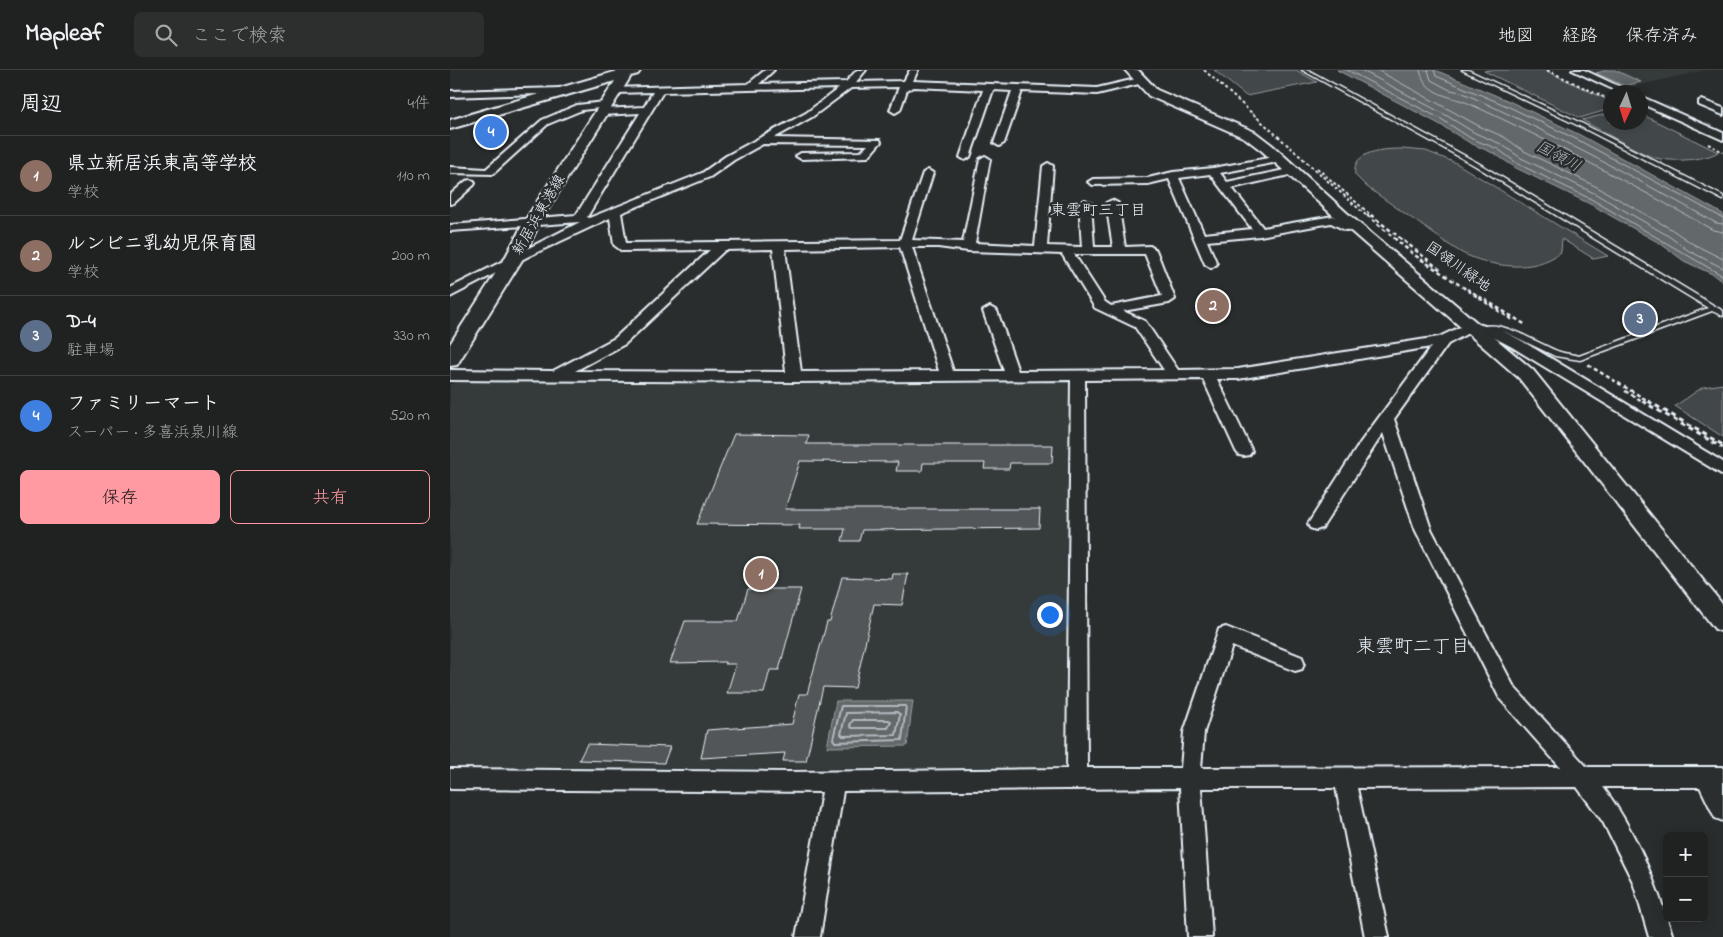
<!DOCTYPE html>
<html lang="ja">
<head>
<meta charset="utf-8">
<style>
  body { margin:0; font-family:"Indie Flower","Klee One",sans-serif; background:#2d2f2f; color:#f1f3f6 }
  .controls { position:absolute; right:15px; bottom:15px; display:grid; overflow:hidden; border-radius:8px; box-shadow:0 2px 12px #0003 }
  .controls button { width:45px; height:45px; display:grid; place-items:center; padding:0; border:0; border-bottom:1px solid #3d3f40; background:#202222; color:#f1f3f6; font:25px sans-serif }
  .compass { position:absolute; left:1153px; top:15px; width:45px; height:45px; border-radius:50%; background:#202222; box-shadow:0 2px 12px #0003; rotate:184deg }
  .you { position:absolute; left:599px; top:544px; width:18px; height:18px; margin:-12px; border:4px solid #fff; border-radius:50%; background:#1a73e8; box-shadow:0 0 0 8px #1a73e833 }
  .badge { display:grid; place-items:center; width:32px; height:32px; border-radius:50%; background:#ff9aa2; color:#fff; font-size:16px; font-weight:700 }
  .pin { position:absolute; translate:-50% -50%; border:2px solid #fff; box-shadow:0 1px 5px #0006 }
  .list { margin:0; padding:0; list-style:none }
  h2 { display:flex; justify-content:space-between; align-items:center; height:65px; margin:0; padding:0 20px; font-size:21px }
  h2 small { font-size:16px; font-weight:400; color:#a2a4a5 }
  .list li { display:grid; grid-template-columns:32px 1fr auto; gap:15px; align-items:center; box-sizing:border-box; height:80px; padding:0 20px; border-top:1px solid #3d3f40 }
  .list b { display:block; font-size:19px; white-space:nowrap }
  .list p { margin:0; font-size:16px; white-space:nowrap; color:#a2a4a5 }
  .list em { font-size:16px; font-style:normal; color:#a2a4a5 }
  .actions { display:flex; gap:10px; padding:15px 20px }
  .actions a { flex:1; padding:11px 0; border:1px solid #ff9aa2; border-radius:8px; text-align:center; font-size:18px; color:#ff9aa2 }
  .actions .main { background:#ff9aa2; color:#111 }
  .icon { flex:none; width:28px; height:28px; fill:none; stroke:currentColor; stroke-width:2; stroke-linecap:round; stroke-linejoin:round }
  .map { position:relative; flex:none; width:1273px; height:867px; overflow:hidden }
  header { display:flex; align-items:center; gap:30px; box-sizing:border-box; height:70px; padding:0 25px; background:#202222; border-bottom:1px solid #3d3f40 }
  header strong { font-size:24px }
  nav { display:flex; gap:28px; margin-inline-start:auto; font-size:18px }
  .search { width:350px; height:45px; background:#2d2f2f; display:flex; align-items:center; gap:12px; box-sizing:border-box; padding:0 18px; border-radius:8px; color:#a2a4a5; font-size:19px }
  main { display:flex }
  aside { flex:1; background:#202222 }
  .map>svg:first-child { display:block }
</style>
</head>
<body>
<header>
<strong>Mapleaf</strong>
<div class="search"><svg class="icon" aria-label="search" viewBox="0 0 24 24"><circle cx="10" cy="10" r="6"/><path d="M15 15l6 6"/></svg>ここで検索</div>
<nav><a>地図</a><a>経路</a><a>保存済み</a></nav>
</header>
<main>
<aside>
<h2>周辺<small>4件</small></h2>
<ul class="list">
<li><span class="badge" style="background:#8d6e63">1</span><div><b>県立新居浜東高等学校</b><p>学校</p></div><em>110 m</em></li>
<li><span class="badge" style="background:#8d6e63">2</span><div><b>ルンビニ乳幼児保育園</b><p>学校</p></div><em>200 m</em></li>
<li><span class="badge" style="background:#5c6f8a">3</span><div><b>D-4</b><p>駐車場</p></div><em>330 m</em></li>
<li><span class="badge" style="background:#3f7fe0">4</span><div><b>ファミリーマート</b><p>スーパー · 多喜浜泉川線</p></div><em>520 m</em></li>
</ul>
<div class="actions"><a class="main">保存</a><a>共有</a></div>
</aside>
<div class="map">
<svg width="1273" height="867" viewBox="0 0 1273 867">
  <rect width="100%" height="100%" fill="#2a2d2e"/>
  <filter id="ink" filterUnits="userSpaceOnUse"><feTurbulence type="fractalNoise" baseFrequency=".02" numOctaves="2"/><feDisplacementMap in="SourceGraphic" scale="10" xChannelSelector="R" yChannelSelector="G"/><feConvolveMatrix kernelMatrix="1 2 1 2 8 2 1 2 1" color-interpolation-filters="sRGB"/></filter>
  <g filter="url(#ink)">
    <path fill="#363a3b" d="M 1129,0 L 1256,0 L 1172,19 Z
      M 618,310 L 623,314 L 620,692 L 610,698 L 0,699 L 0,315 L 6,312 Z"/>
    <path fill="#424648" stroke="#959ca0" d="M 764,0 L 846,0 L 867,12 L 796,26 Z
      M 1040,0 L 1094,0 L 1160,31 L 1160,39 L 1130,48 L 1034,1 Z
      M 1160,43 L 1160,52 L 1190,52 L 1191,44 L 1268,82 C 1254,91 1216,93 1200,86 C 1177,76 1154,62 1132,50 Z
      M 952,79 L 976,81 L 1006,93 L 1158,186 L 1144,189 L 1112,169 L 1111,182 C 1084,204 1041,197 1012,183 C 1000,176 988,167 977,159 C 957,145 937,131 917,117 L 905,105 C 901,80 935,79 952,79 Z
      M 1273,314 L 1273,367 L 1225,336 L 1253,317 Z"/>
    <path fill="#63686b" stroke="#989fa3" d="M 887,0 L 985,0 L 1059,31 L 1130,65 L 1273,144 L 1273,212 L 1262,204 L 1234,191 L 1211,174 L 1138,133 L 1066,98 L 1045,84 L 1020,73 L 989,54 Z
      M 1158,0 L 1165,0 L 1191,12 L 1175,16 L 1146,3 Z
      M 386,631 L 463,631 L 457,676 L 377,677 Z"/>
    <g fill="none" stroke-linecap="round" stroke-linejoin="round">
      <path stroke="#b3bac0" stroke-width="1" d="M 897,0 L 991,49 L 1022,69 L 1048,79 L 1068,94 L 1141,129 L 1273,206
        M 911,0 L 994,44 L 1025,63 L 1051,74 L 1071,88 L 1144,123 L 1217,165 L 1239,181 L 1273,198
        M 927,0 L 1029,56 L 1054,67 L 1074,81 L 1147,117 L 1221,159 L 1243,174 L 1273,189
        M 970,0 C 975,26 1000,25 1020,34 C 1103,72 1183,115 1263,160 L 1273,162
        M 978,0 L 981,10 L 1000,20 L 1011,22 C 1099,62 1182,106 1266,153 L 1273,154
        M 984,0 L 986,6 L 1057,36 L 1128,70 L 1273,148"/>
      <path stroke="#b3bac0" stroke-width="2" d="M 391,636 L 456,636 L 452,670 L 385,672 L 383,669 Z
        M 447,642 L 450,645 L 446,665 L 393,666 L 391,664 L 396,643 Z
        M 403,650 L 439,650 L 441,652 L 438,658 L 402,658 L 400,655 Z"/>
    </g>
    <path fill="#535759" stroke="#e8f1f8" d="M 284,364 L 359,365 L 356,374 L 381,374 L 380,375 L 603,375 L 602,393 L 560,393 L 559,399 L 534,399 L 535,393 L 473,393 L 472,401 L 446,401 L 448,392 L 350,391 L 335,439 L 590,439 L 589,458 L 412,460 L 409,471 L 392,471 L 395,459 L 349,459 L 350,455 L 247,454 Z
      M 443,504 L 458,504 L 452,535 L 424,534 L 405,618 L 373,617 L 356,691 L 333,691 L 335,683 L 251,688 L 257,660 L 342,654 L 349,624 L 357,624 L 377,552 L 380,552 L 392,507 L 442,509 Z
      M 298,519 L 351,519 L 329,600 L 320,600 L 314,623 L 277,623 L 286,594 L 275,594 L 275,592 L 220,593 L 235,551 L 288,551 Z
      M 137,674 L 220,677 L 214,693 L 129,690 Z"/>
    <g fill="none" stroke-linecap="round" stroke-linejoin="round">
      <defs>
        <path id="service" d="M 852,0 L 858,0 L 1028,93 L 1273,241 L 1273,246 L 1262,241 L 1130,290 L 1105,286 L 1055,262 L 1032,260 L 1031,258 C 1048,247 1092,276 1110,282 C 1116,284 1123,284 1129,286 L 1258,238 L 1024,95 Z
          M 1012,0 L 1018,0 L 1133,54 L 1273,126 L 1273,130 L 1129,56 Z"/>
        <path id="minor" d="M 315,0 L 324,0 L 309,14 L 396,12 L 407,0 L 416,0 L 406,12 L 454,11 L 460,0 L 468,0 L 463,11 L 647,18 L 690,8 L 695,11 L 693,13 L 647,24 L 572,21 L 554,73 L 549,76 L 544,73 L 562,21 L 543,20 L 520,87 L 515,90 L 510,87 L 533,20 L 464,17 L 457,20 L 450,40 L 445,43 L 440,40 L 449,17 L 401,18 L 362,47 L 324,68 L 430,70 L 431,72 L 418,87 L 351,89 L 346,86 L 351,83 L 411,82 L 418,75 L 313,74 L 284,90 L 260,107 L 171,143 L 176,173 L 450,170 L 473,103 L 478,100 L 483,103 L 462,170 L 513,172 L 530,89 L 535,86 L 540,89 L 525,173 L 585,176 L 593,96 L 598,93 L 603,96 L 597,176 L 632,177 L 629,133 L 635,130 L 641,133 L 644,177 L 663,177 L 656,133 L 662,130 L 668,133 L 675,177 L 700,176 L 706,180 L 725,229 L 719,233 L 673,241 L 695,251 L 728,300 L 788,299 L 989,267 L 1021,252 L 1055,262 L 1072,271 L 1273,392 L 1273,405 L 1062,277 L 1045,268 L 1022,261 L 998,274 L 944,349 L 981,459 L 1064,617 L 1137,697 L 1273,697 L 1273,751 L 1265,748 L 1250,717 L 1153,717 C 1187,762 1206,814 1223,867 L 1199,867 L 1183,812 L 1153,752 L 1127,717 L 907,718 L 939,867 L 915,867 L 886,718 L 751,718 L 762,867 L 738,867 L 730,718 L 393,721 L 370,867 L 346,867 L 372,722 L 0,719 L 0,699 L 337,702 L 617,699 L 621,310 L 344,312 L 0,310 L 0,300 L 103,301 L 165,268 L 260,180 L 172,181 L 164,175 L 160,148 L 79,186 L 0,227 L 0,218 L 130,152 L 0,161 L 0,155 L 126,145 L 190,43 L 151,45 L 146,42 L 151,39 L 194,37 L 203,22 L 165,23 L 160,20 L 162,18 L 298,14 ZM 389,18 L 356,43 L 276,86 L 252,103 L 139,148 L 137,147 L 213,22 ZM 450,177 L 489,301 L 351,302 L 335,179 ZM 462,177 L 488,177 L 518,181 L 612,184 L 645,238 L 685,257 L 714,300 L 568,301 L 547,241 L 540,237 L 533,241 L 554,301 L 503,301 ZM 323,179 L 336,302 L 125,301 L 175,274 L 275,180 ZM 624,184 L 695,184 L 712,226 L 661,236 L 655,232 ZM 981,277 L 910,373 L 858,454 L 860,458 L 866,460 L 872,458 L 933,363 L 965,459 L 1050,629 L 1110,697 L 751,698 L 754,662 L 782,576 L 845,601 L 852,599 L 854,593 L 852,587 L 776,557 L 769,559 L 767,565 L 734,662 L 731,698 L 637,698 L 635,310 L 753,309 L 786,381 L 789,385 L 794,386 L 799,385 L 802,381 L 767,309 L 788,309 Z
          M 1122,0 L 1134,0 L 1181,22 L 1169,22 Z
          M 113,18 L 118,21 L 116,23 L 0,27 L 0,21 Z
          M 1190,26 L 1273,63 L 1273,70 L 1190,33 Z
          M 1252,30 L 1273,38 L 1273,45 L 1249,35 L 1249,31 Z
          M 155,32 L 158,33 L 158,37 L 132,40 L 98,54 L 43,104 L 0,103 L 0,97 L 36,99 L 92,50 L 127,35 Z
          M 829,86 L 833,87 L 834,89 L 833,91 L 770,103 L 777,112 L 844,98 L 848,99 L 849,101 L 848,103 L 782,118 L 813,158 L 883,146 L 898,154 L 908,155 L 910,157 L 908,159 L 895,160 L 881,153 L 810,166 L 757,171 L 767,194 L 761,198 L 755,194 L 719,109 L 698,114 L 643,115 L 638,112 L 643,109 L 698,108 L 723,102 L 763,98 ZM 760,104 L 802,159 L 754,164 L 729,108 Z
          M 20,110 L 24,111 L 25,113 L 24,115 L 4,133 L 0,134 L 0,125 L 16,111 Z"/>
        <path id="tertiary" d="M 675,0 L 688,0 L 707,20 L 805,62 L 822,75 L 897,143 L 1083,300 L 1273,535 L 1273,562 L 1265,559 L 1069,308 L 887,149 L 812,81 L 795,68 L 699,26 Z"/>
        <path id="secondary" d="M 171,0 L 190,1 L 188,4 L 181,6 L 90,152 L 72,190 L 10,290 L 7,295 L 0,296 L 0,274 L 54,190 L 74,152 L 165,11 L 0,59 L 0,50 Z"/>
      </defs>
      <use href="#service" stroke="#e8f1f8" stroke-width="3"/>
      <use href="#minor" stroke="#e8f1f8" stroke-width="4"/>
      <use href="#tertiary" stroke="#e8f1f8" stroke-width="4"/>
      <use href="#secondary" stroke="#e8f1f8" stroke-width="4"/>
      <path stroke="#e8f1f8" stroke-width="2" stroke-dasharray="3 2.5" stroke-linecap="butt" d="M 754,0 L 918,147
        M 1097,0 L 1160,30
        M 1258,74 L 1273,82
        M 867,98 L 923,147"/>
      <path stroke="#e8f1f8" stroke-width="2.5" stroke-dasharray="4 3" stroke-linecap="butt" d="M 917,145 L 963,184 L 1064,251
        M 921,145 L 992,201
        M 1017,219 L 1076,255
        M 1138,295 L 1200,332
        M 1175,321 L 1194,332"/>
      <path stroke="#e8f1f8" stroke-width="3" stroke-dasharray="5 4" stroke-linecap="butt" d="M 1192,331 L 1273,378
        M 1198,331 L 1273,375"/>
      <use href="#service" fill="#2a2d2e" fill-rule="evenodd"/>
      <use href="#minor" fill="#2a2d2e" fill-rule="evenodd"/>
      <use href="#tertiary" fill="#2a2d2e" fill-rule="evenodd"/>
      <use href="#secondary" fill="#2a2d2e" fill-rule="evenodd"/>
    </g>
  </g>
  <g text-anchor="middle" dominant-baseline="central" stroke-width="5" stroke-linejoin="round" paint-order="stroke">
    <g font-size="15" fill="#e8f1f8" stroke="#2a2d2e">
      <text transform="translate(89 145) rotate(-60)">新居浜東港線</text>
      <text transform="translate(1008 197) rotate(35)">国領川緑地</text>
    </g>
    <g font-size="16" font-style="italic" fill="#acb3b9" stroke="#2a2d2e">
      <text transform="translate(1108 87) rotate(28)">国領川</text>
    </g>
    <g font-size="16" fill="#e8f1f8" stroke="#2a2d2e">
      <text x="648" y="141">東雲町三丁目</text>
    </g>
    <g font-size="19" fill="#e8f1f8" stroke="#2a2d2e">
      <text x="963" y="577">東雲町二丁目</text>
    </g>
  </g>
</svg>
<div class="controls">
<button>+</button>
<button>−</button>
</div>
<svg class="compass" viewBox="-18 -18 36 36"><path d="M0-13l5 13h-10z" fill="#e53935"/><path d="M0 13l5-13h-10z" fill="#a2a4a5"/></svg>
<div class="you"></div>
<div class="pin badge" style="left:311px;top:504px;background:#8d6e63">1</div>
<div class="pin badge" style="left:763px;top:236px;background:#8d6e63">2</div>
<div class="pin badge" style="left:1190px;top:249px;background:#5c6f8a">3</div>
<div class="pin badge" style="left:41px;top:62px;background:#3f7fe0">4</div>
</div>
</main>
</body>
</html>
